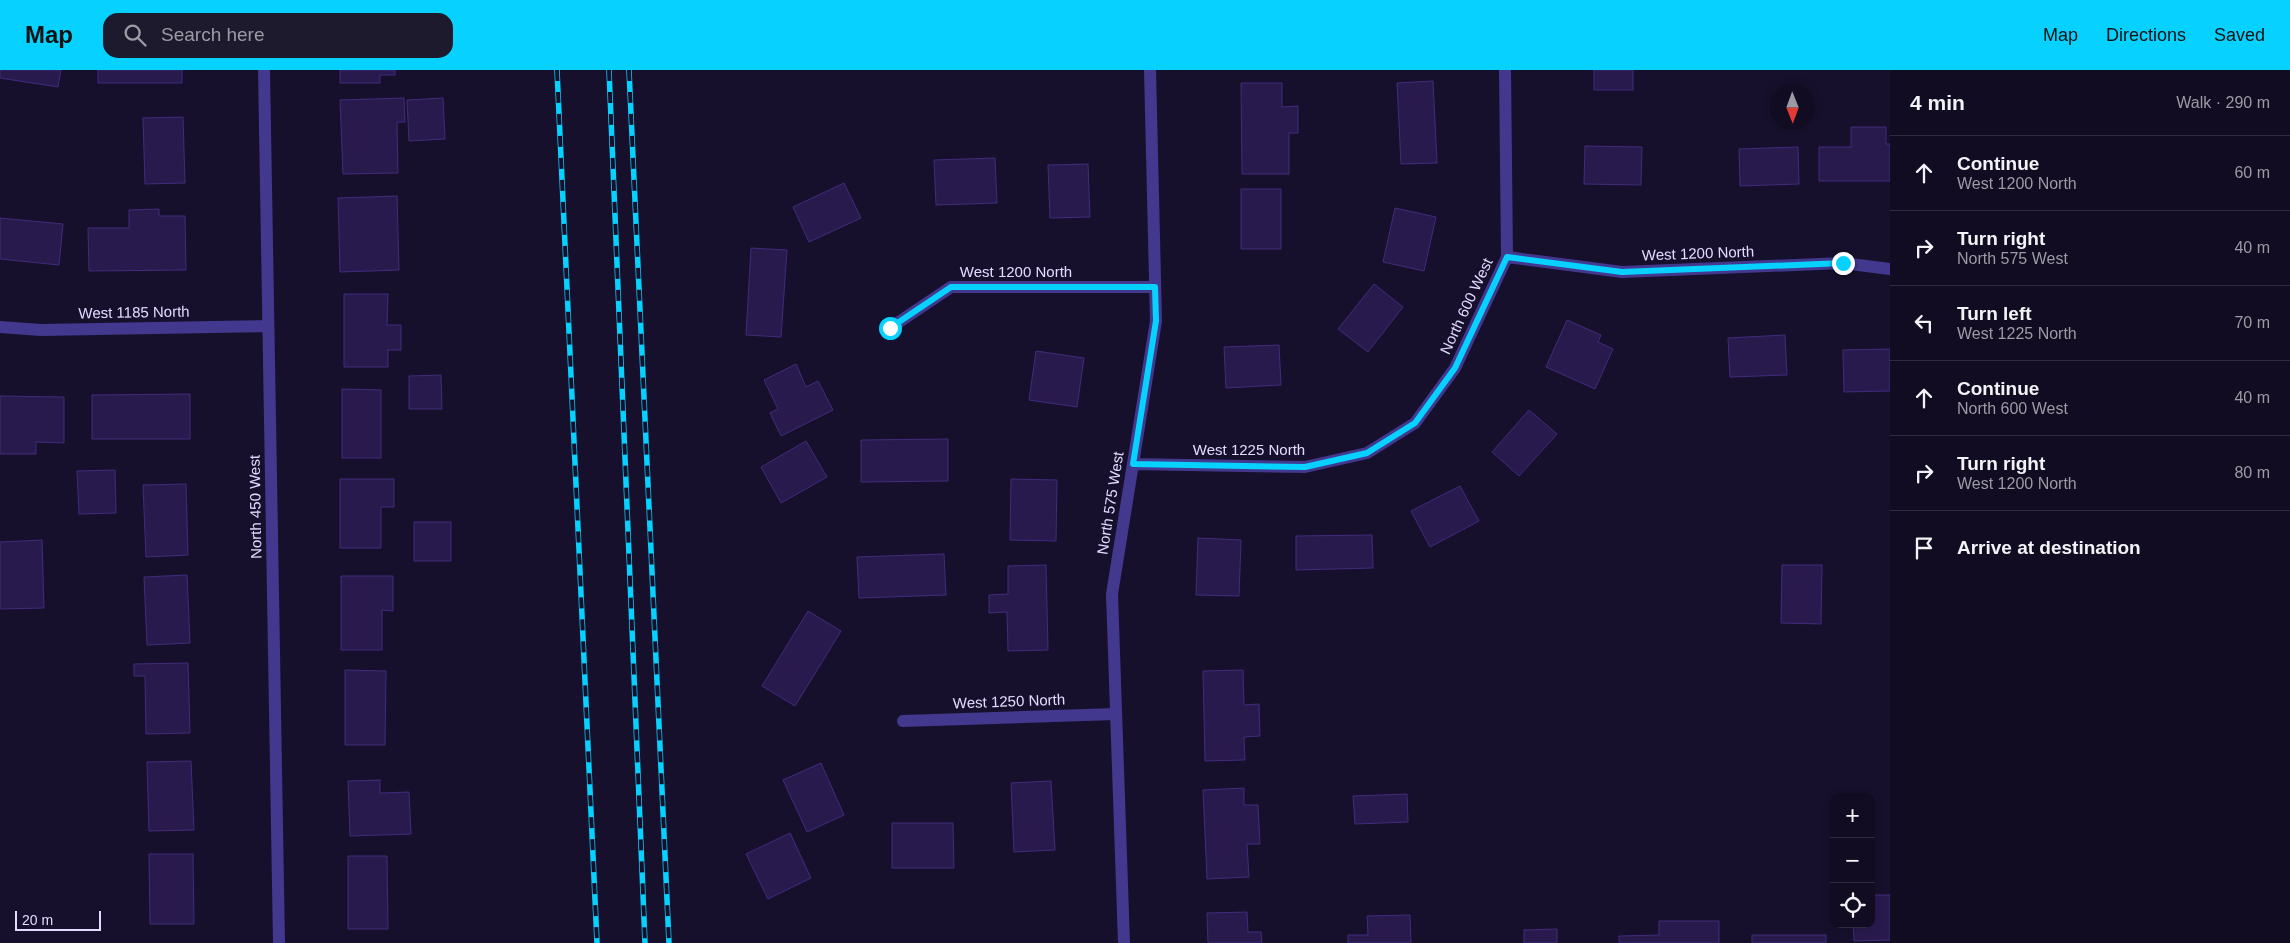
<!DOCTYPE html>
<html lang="en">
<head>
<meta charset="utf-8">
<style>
  body { margin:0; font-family:Helvetica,sans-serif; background:#1e1a2e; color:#f1f3f6 }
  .controls { position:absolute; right:15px; bottom:15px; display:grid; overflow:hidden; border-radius:10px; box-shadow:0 2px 8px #0003 }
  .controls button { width:45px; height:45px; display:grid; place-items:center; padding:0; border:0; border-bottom:1px solid #302c3f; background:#110c21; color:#f1f3f6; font:25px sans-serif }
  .compass { position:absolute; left:1770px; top:15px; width:45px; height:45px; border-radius:50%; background:#110c21; box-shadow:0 2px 8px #0003; rotate:179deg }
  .scale { position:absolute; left:15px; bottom:12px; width:86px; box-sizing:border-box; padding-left:5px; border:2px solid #e2dbff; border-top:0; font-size:14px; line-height:18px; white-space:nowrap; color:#e2dbff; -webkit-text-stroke:4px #17102c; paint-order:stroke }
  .stop { position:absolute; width:15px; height:15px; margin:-11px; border:4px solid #07d2ff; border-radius:50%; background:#fff }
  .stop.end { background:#07d2ff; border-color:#fff; box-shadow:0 1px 5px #0008 }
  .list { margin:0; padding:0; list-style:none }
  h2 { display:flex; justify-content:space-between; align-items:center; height:65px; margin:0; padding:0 20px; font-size:21px }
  h2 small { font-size:16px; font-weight:400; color:#9c9ba5 }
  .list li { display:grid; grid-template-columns:32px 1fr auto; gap:15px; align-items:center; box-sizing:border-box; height:75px; padding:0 20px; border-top:1px solid #302c3f }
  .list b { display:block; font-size:19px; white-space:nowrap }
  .list p { margin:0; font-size:16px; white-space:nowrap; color:#9c9ba5 }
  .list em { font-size:16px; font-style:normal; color:#9c9ba5 }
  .icon { flex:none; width:28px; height:28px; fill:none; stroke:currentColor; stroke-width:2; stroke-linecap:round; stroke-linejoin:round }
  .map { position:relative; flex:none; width:1890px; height:873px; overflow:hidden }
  header { display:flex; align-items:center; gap:30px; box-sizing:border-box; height:70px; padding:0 25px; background:#07d2ff; color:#111 }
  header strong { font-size:24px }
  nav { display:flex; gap:28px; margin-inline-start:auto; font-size:18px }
  .search { width:350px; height:45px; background:#1e1a2e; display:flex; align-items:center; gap:12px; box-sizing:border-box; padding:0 18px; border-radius:15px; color:#9c9ba5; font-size:19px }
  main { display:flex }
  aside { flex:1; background:#110c21 }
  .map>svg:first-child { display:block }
</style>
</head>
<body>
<header>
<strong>Map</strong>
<div class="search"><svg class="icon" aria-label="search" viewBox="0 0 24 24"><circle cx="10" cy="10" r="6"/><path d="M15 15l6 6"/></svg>Search here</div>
<nav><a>Map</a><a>Directions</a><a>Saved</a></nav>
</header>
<main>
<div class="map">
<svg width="1890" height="873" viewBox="0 0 1890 873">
  <rect width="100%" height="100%" fill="#17102c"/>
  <path fill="#291a4e" stroke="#422b7c" d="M 0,0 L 61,0 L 58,17 L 0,8 Z
    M 98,0 L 182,0 L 182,13 L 98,13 Z
    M 340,0 L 395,0 L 395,5 L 380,5 L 380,13 L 340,13 Z
    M 1594,0 L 1633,0 L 1633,20 L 1594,20 Z
    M 1433,11 L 1437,93 L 1401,94 L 1397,13 Z
    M 1241,13 L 1282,13 L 1282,37 L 1298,36 L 1298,63 L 1289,63 L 1289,104 L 1242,104 Z
    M 404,28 L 405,52 L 397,52 L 398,103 L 343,104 L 340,30 Z
    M 443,28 L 445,69 L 409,71 L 407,30 Z
    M 183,47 L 185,113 L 145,114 L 143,48 Z
    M 1851,57 L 1886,57 L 1886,74 L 1890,74 L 1890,111 L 1819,111 L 1819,77 L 1851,77 Z
    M 1585,76 L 1642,77 L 1641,115 L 1584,114 Z
    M 1798,77 L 1799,114 L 1740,116 L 1739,79 Z
    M 995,88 L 997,133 L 936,135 L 934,90 Z
    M 1088,94 L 1090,147 L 1050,148 L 1048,95 Z
    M 844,113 L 861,148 L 809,172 L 793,137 Z
    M 1241,119 L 1281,119 L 1281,179 L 1241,179 Z
    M 397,126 L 399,200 L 340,202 L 338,128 Z
    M 1395,138 L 1436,147 L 1424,201 L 1383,192 Z
    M 159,139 L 159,146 L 185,146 L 186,200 L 89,201 L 88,158 L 129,158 L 129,140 Z
    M 0,148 L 63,154 L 59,195 L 0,189 Z
    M 751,178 L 787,180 L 781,267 L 746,265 Z
    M 1374,214 L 1403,237 L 1368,282 L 1338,259 Z
    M 344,224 L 388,224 L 387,255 L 401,255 L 401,280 L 388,280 L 388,297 L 344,297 Z
    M 1567,250 L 1601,265 L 1598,272 L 1613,279 L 1595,319 L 1546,297 Z
    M 1785,265 L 1787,305 L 1730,307 L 1728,268 Z
    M 1279,275 L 1281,315 L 1226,318 L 1224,277 Z
    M 1890,279 L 1890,321 L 1844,322 L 1843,280 Z
    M 1036,281 L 1084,288 L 1077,337 L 1029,330 Z
    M 796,294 L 806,317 L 818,311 L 833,340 L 781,366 L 770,343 L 778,339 L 764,310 Z
    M 441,305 L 442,339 L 409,339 L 409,306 Z
    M 342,319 L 381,320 L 381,388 L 342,388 Z
    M 190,324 L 190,369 L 92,369 L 92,325 Z
    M 0,326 L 64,327 L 64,373 L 36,372 L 36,384 L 0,384 Z
    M 1529,340 L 1557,364 L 1519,406 L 1492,382 Z
    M 948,369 L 948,411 L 861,412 L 861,370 Z
    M 806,371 L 827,407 L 781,433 L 761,397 Z
    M 115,400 L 116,443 L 79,444 L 77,401 Z
    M 340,409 L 394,409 L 394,437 L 381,437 L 381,478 L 340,478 Z
    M 1011,409 L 1057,410 L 1056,471 L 1010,470 Z
    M 186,414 L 188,485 L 146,487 L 143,415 Z
    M 1460,416 L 1479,451 L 1430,477 L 1411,441 Z
    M 414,452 L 451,452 L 451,491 L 414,491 Z
    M 1372,465 L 1373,498 L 1296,500 L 1296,466 Z
    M 1198,468 L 1241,470 L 1239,526 L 1196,525 Z
    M 42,470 L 44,538 L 0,539 L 0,472 Z
    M 944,484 L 946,525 L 859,528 L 857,487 Z
    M 1046,495 L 1048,580 L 1008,581 L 1007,542 L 989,543 L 989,525 L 1008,524 L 1008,496 Z
    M 1782,495 L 1822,495 L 1821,554 L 1781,553 Z
    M 187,505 L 190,573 L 147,575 L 144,507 Z
    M 341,506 L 393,506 L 393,541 L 382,540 L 382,580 L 341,580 Z
    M 808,541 L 841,561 L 795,636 L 762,616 Z
    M 188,593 L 190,663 L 146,664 L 145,606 L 134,606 L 134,594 Z
    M 345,600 L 386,601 L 385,675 L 345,675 Z
    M 1243,600 L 1244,635 L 1259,634 L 1260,666 L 1244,667 L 1245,690 L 1205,691 L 1203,601 Z
    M 191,691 L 194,760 L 149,761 L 147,692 Z
    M 821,693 L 844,745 L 807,762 L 783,710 Z
    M 380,710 L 380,723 L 409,722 L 411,764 L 350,766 L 348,711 Z
    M 1051,711 L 1055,780 L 1014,782 L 1011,713 Z
    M 1244,718 L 1244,735 L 1258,735 L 1260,774 L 1247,774 L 1249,807 L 1207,809 L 1203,720 Z
    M 1407,724 L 1408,752 L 1355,754 L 1353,726 Z
    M 892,753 L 953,753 L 954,798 L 892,798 Z
    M 790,763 L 811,808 L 768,829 L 746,784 Z
    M 149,784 L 193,784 L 194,854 L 150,854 Z
    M 348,786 L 387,786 L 388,859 L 348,859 Z
    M 1871,825 L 1890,825 L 1890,870 L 1854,871 L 1853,854 L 1871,854 Z
    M 1247,842 L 1248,862 L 1261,862 L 1262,873 L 1208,873 L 1207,843 Z
    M 1410,845 L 1411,873 L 1348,873 L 1348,865 L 1368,865 L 1367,846 Z
    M 1659,851 L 1719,851 L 1719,873 L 1619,873 L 1619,866 L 1659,865 Z
    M 1557,859 L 1557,873 L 1524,873 L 1524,860 Z
    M 1752,865 L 1826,865 L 1826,873 L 1752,873 Z"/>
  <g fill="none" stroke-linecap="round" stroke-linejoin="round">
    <path stroke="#42388e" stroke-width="12" d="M 264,0 L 279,873
      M 1507,187 L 1622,202 L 1843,193 L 1890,199
      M 0,257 L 41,260 L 268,256
      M 890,258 L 951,217 L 1155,217
      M 1133,394 L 1305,397 L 1367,383 L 1415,353 L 1455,298 L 1507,187 L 1505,0
      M 903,651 L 1116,644
      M 1124,873 L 1112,524 L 1156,251 L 1150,0"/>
    <defs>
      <path id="rail" d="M 557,0 L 597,873
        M 609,0 L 645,873
        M 629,0 L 669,873"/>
    </defs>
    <use href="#rail" stroke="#07d2ff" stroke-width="5.5"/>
    <use href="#rail" stroke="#17102c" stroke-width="4" stroke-dasharray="11" stroke-linecap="butt"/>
  </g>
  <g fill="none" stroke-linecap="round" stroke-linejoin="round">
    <path stroke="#07d2ff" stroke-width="6" d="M 890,258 L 951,217 L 1155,217 L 1156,251 L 1133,394 L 1305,397 L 1367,383 L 1415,353 L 1455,298 L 1507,187 L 1622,202 L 1843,193"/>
  </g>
  <g text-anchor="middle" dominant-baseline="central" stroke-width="4" stroke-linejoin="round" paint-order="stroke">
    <g font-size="15" fill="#e2dbff" stroke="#17102c">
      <text transform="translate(1698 183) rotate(-2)">West 1200 North</text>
      <text x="1016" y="201">West 1200 North</text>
      <text transform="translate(1466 236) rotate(-65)">North 600 West</text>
      <text transform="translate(134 242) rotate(-1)">West 1185 North</text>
      <text x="1249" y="379">West 1225 North</text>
      <text transform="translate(1110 433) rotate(-81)">North 575 West</text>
      <text transform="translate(255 437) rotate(-91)">North 450 West</text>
      <text transform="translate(1009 631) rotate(-2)">West 1250 North</text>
    </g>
  </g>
</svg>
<div class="controls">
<button>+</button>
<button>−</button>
<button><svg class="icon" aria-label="locate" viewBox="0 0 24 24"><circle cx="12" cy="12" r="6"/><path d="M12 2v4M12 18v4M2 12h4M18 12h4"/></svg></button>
</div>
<svg class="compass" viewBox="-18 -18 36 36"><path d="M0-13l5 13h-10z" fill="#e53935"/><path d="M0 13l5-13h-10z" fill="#9c9ba5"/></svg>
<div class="scale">20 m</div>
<div class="stop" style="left:890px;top:258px"></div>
<div class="stop end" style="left:1843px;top:193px"></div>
</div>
<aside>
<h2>4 min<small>Walk · 290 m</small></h2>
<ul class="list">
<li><svg class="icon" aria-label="ahead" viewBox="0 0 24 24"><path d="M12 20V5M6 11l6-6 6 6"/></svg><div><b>Continue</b><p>West 1200 North</p></div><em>60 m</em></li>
<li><svg class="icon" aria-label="right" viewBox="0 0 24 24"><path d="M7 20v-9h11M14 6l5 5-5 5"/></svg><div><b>Turn right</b><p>North 575 West</p></div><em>40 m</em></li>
<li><svg class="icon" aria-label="left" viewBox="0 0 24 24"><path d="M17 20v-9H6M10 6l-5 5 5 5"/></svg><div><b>Turn left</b><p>West 1225 North</p></div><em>70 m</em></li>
<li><svg class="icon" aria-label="ahead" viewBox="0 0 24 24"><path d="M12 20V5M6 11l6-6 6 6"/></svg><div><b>Continue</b><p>North 600 West</p></div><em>40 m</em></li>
<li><svg class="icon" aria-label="right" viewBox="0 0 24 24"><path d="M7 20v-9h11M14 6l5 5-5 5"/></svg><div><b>Turn right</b><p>West 1200 North</p></div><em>80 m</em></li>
<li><svg class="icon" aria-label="arrive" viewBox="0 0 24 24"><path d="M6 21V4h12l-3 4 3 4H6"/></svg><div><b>Arrive at destination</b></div></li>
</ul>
</aside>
</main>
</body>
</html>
